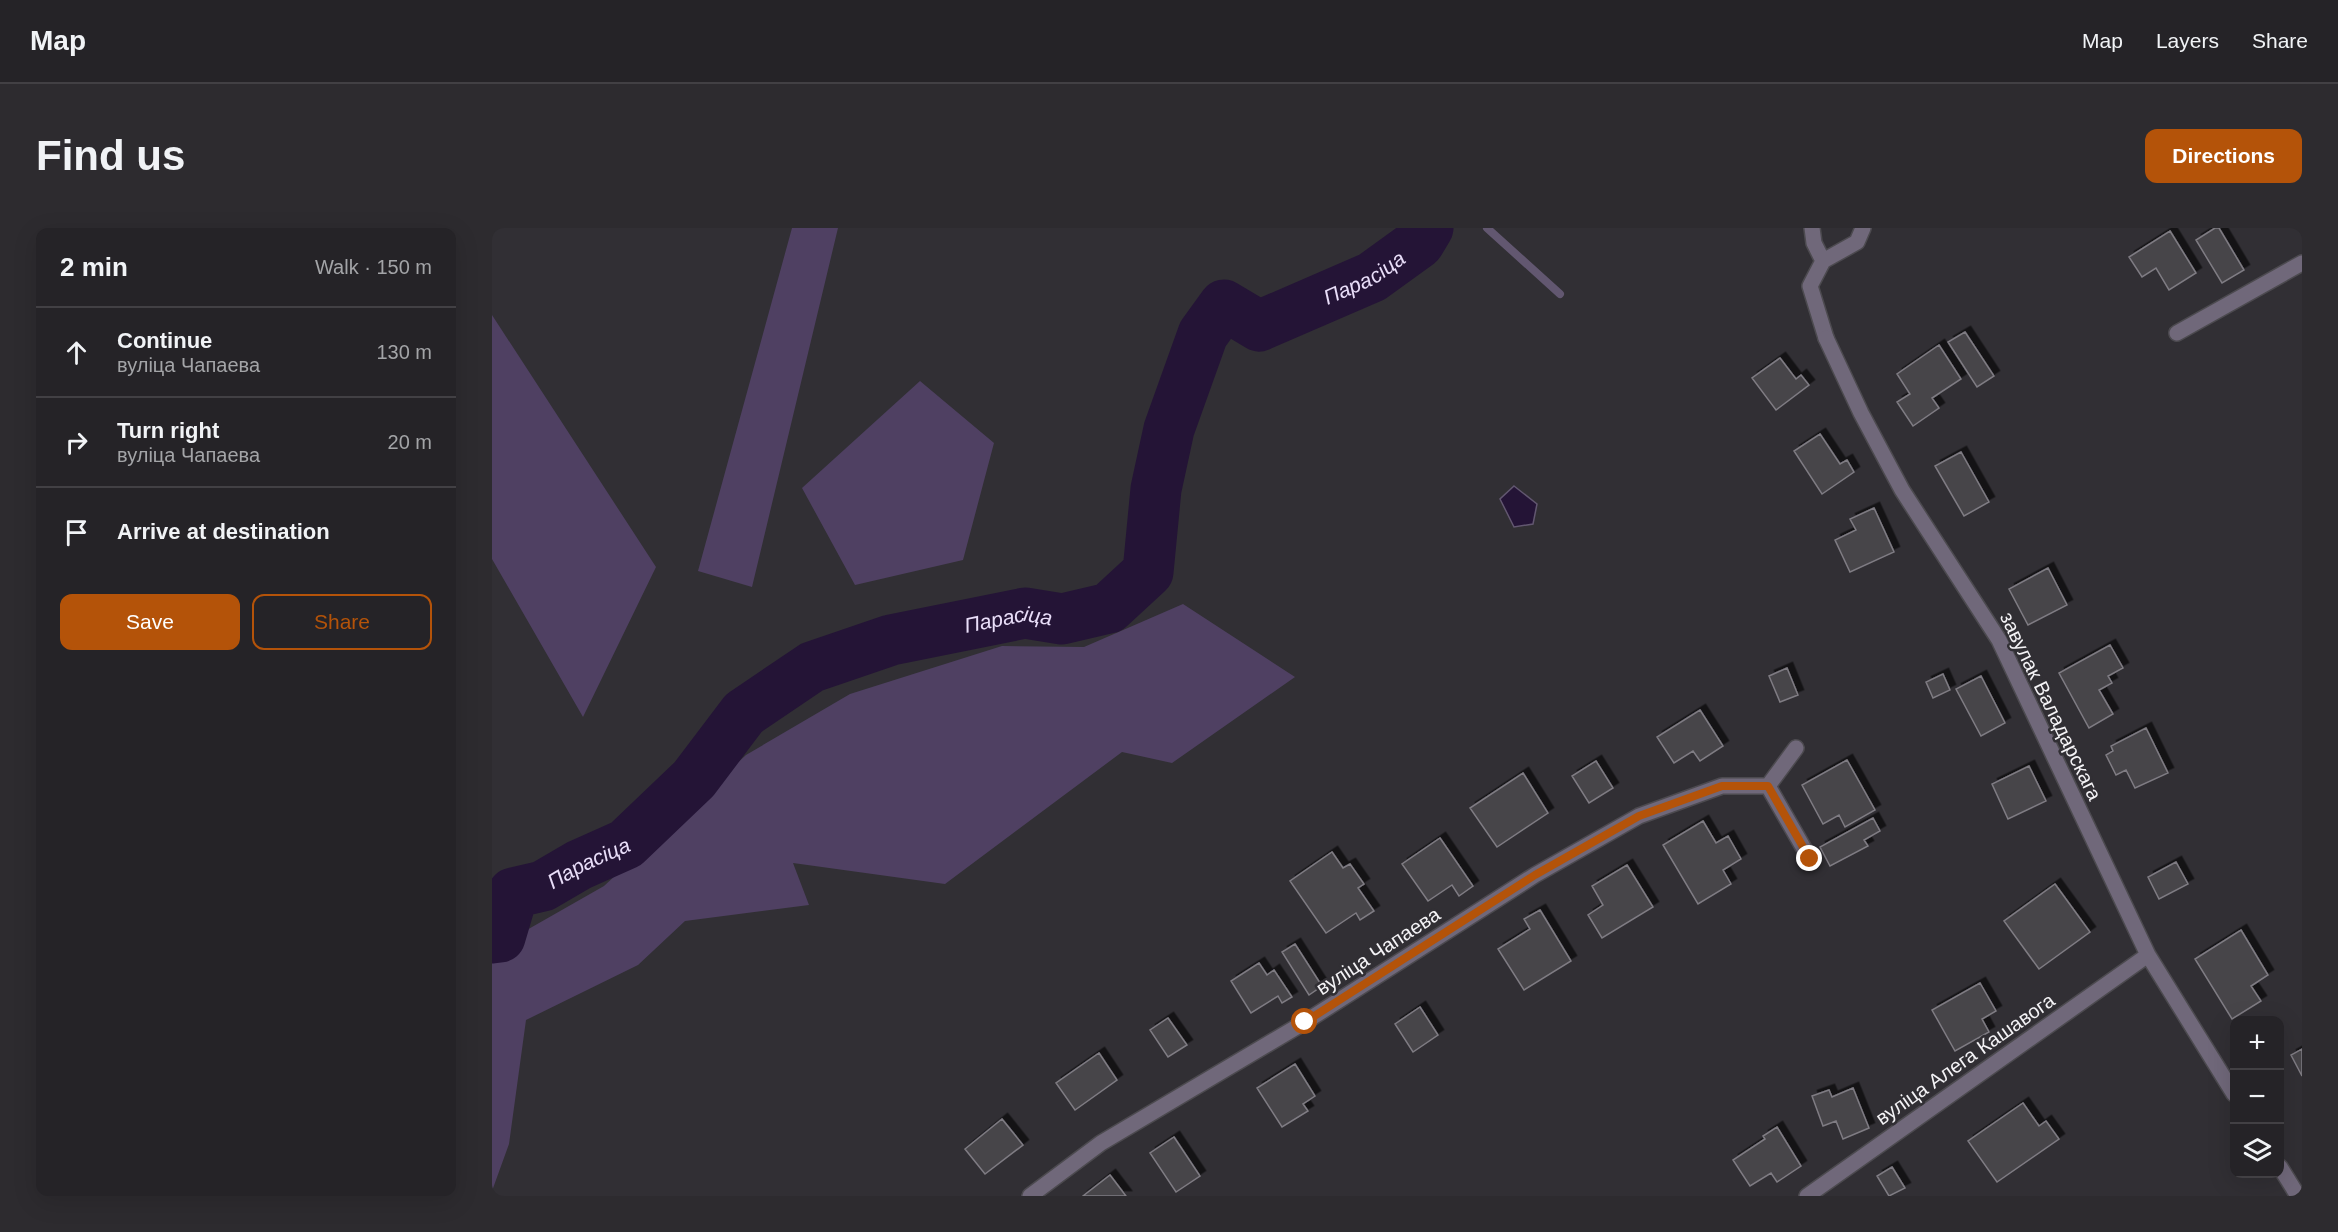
<!DOCTYPE html>
<html lang="en">
<head>
<meta charset="utf-8">
<style>
  body { margin:0; font-family:Helvetica,sans-serif; background:#2d2b2f; color:#f1f3f6 }
  .controls { position:absolute; right:18px; bottom:18px; display:grid; overflow:hidden; border-radius:12px; box-shadow:0 6px 24px #0002 }
  .controls button { width:54px; height:54px; display:grid; place-items:center; padding:0; border:0; border-bottom:2px solid #424044; background:#252327; color:#f1f3f6; font:30px sans-serif }
  .stop { position:absolute; width:18px; height:18px; margin:-14px; border:4px solid #b45309; border-radius:50%; background:#fff }
  .stop.end { background:#b45309; border-color:#fff; box-shadow:0 2px 6px #0008 }
  .list { margin:0; padding:0; list-style:none }
  h2 { display:flex; justify-content:space-between; align-items:center; height:78px; margin:0; padding:0 24px; font-size:26px }
  h2 small { font-size:20px; font-weight:400; color:#a3a4a7 }
  .list li { display:grid; grid-template-columns:39px 1fr auto; gap:18px; align-items:center; box-sizing:border-box; height:90px; padding:0 24px; border-top:2px solid #424044 }
  .list b { display:block; font-size:22px; white-space:nowrap }
  .list p { margin:0; font-size:20px; white-space:nowrap; color:#a3a4a7 }
  .list em { font-size:20px; font-style:normal; color:#a3a4a7 }
  .actions { display:flex; gap:12px; padding:18px 24px }
  .actions a { flex:1; padding:14px 0; border:2px solid #b45309; border-radius:12px; text-align:center; font-size:21px; color:#b45309 }
  .actions .main { background:#b45309; color:#fff }
  .icon { flex:none; width:33px; height:33px; fill:none; stroke:currentColor; stroke-width:2; stroke-linecap:round; stroke-linejoin:round }
  .map { position:relative; flex:none; width:1810px; height:968px; overflow:hidden; border-radius:12px }
  header { display:flex; align-items:center; gap:36px; box-sizing:border-box; height:84px; padding:0 30px; background:#252327; border-bottom:2px solid #424044 }
  header strong { font-size:28px }
  nav { display:flex; gap:33px; margin-inline-start:auto; font-size:21px }
  .intro { display:flex; align-items:center; justify-content:space-between; box-sizing:border-box; height:144px; padding:0 36px }
  h1 { margin:0; font-size:42px }
  .button { padding:15px 27px; border-radius:12px; background:#b45309; color:#fff; font-size:21px; font-weight:700 }
  main { display:flex; gap:36px; padding:0 36px }
  aside { flex:1; background:#252327; border-radius:12px; box-shadow:0 6px 24px #0002 }
  .map>svg:first-child { display:block }
</style>
</head>
<body>
<header>
<strong>Map</strong>
<nav><a>Map</a><a>Layers</a><a>Share</a></nav>
</header>
<div class="intro"><h1>Find us</h1><a class="button">Directions</a></div>
<main>
<aside>
<h2>2 min<small>Walk · 150 m</small></h2>
<ul class="list">
<li><svg class="icon" aria-label="ahead" viewBox="0 0 24 24"><path d="M12 20V5M6 11l6-6 6 6"/></svg><div><b>Continue</b><p>вуліца Чапаева</p></div><em>130 m</em></li>
<li><svg class="icon" aria-label="right" viewBox="0 0 24 24"><path d="M7 20v-9h11M14 6l5 5-5 5"/></svg><div><b>Turn right</b><p>вуліца Чапаева</p></div><em>20 m</em></li>
<li><svg class="icon" aria-label="arrive" viewBox="0 0 24 24"><path d="M6 21V4h12l-3 4 3 4H6"/></svg><div><b>Arrive at destination</b></div></li>
</ul>
<div class="actions"><a class="main">Save</a><a>Share</a></div>
</aside>
<div class="map">
<svg width="1810" height="968" viewBox="0 0 1810 968">
  <defs>
    <filter id="shadow"><feDropShadow dx="5.5" dy="-5.5" stdDeviation="0" flood-color="#0009"/></filter>
  </defs>
  <rect width="100%" height="100%" fill="#312f34"/>
  <path fill="#4f4062" d="M 300,0 L 346,0 L 260,359 L 206,343 Z
    M 0,87 L 164,339 L 91,489 L 0,331 Z
    M 428,153 L 502,215 L 471,332 L 363,357 L 310,260 Z
    M 691,376 L 803,449 L 680,535 L 630,524 L 453,656 L 301,635 L 317,677 L 193,693 L 146,737 L 34,792 L 17,916 L 0,963 L 0,715 L 19,711 L 112,658 L 254,527 L 358,466 L 510,418 L 592,419 Z"/>
  <path fill="#241436" stroke="#625770" stroke-width="1.5" d="M 1022,258 L 1045,276 L 1041,296 L 1022,299 L 1008,271 Z"/>
  <g fill="none" stroke-linecap="round" stroke-linejoin="round">
    <path stroke="#625770" stroke-width="8" d="M 995,0 L 1068,66"/>
    <path stroke="#241436" stroke-width="51" id="s1" d="M 0,710 L 8,709 L 21,665 L 51,658 L 87,637 L 134,616 L 202,551 L 252,485 L 320,439 L 399,412 L 533,385 L 570,391 L 617,380 L 656,344 L 664,261 L 677,201 L 711,106 L 732,77 L 767,98 L 880,49 L 927,15 L 936,0"/>
  </g>
  <path fill="#47454a" stroke="#7f7c83" stroke-width="1.5" filter="url(#shadow)" d="M 1723,0 L 1727,0 L 1752,42 L 1730,55 L 1704,12 Z
    M 1678,3 L 1704,45 L 1677,62 L 1664,40 L 1650,49 L 1637,29 Z
    M 1473,104 L 1502,148 L 1485,159 L 1456,114 Z
    M 1447,117 L 1469,151 L 1440,170 L 1447,180 L 1421,198 L 1405,174 L 1418,166 L 1405,146 Z
    M 1288,130 L 1304,151 L 1309,147 L 1317,157 L 1284,182 L 1260,150 Z
    M 1328,206 L 1348,236 L 1355,232 L 1362,244 L 1330,266 L 1302,223 Z
    M 1469,224 L 1497,274 L 1472,288 L 1443,238 Z
    M 1382,280 L 1402,324 L 1358,344 L 1343,312 L 1364,302 L 1358,291 Z
    M 1556,340 L 1575,377 L 1536,397 L 1517,361 Z
    M 1618,417 L 1631,440 L 1616,448 L 1620,455 L 1607,462 L 1621,486 L 1597,500 L 1567,445 Z
    M 1295,440 L 1306,467 L 1288,474 L 1277,448 Z
    M 1451,446 L 1458,462 L 1441,470 L 1434,454 Z
    M 1489,448 L 1513,495 L 1489,508 L 1464,461 Z
    M 1208,482 L 1231,518 L 1208,533 L 1201,523 L 1182,535 L 1165,509 Z
    M 1654,500 L 1676,545 L 1643,560 L 1634,542 L 1624,547 L 1614,527 L 1621,523 L 1619,518 Z
    M 1355,532 L 1383,582 L 1353,599 L 1347,587 L 1331,596 L 1310,557 Z
    M 1104,533 L 1121,560 L 1097,575 L 1080,548 Z
    M 1537,538 L 1554,573 L 1516,591 L 1500,556 Z
    M 1031,545 L 1056,585 L 1005,619 L 978,580 Z
    M 1381,590 L 1388,603 L 1372,612 L 1376,618 L 1338,638 L 1328,619 Z
    M 1211,593 L 1224,615 L 1236,608 L 1249,631 L 1231,642 L 1239,656 L 1206,676 L 1171,617 Z
    M 948,610 L 981,658 L 967,668 L 960,657 L 936,673 L 910,636 Z
    M 840,624 L 851,640 L 858,636 L 872,656 L 866,660 L 882,683 L 868,692 L 864,685 L 834,705 L 798,653 Z
    M 1684,634 L 1696,656 L 1667,671 L 1656,649 Z
    M 1135,637 L 1161,679 L 1110,710 L 1096,687 L 1111,677 L 1100,658 Z
    M 1563,656 L 1598,704 L 1547,741 L 1512,693 Z
    M 1048,682 L 1079,733 L 1032,762 L 1006,721 L 1038,701 L 1032,691 Z
    M 1749,702 L 1776,747 L 1759,758 L 1769,773 L 1740,791 L 1703,731 Z
    M 803,716 L 830,758 L 817,767 L 790,724 Z
    M 767,735 L 775,747 L 782,742 L 800,769 L 790,775 L 786,768 L 759,785 L 739,753 Z
    M 1488,755 L 1504,783 L 1490,791 L 1497,804 L 1463,823 L 1440,782 Z
    M 928,779 L 946,807 L 921,824 L 903,796 Z
    M 676,790 L 695,817 L 676,829 L 658,802 Z
    M 1810,821 L 1810,848 L 1799,827 Z
    M 607,825 L 625,852 L 583,882 L 564,855 Z
    M 803,836 L 823,868 L 811,876 L 816,883 L 790,899 L 765,860 Z
    M 1361,860 L 1377,900 L 1351,911 L 1344,893 L 1331,898 L 1320,868 L 1337,862 L 1340,869 Z
    M 1531,875 L 1547,898 L 1554,893 L 1567,911 L 1505,954 L 1476,913 Z
    M 510,891 L 531,917 L 493,946 L 473,921 Z
    M 1285,899 L 1309,938 L 1285,954 L 1279,945 L 1258,958 L 1241,932 L 1273,911 L 1271,908 Z
    M 682,909 L 708,948 L 684,964 L 658,925 Z
    M 1400,939 L 1413,960 L 1397,968 L 1385,948 Z
    M 618,947 L 634,968 L 591,968 Z"/>
  <g fill="none" stroke-linecap="round" stroke-linejoin="round">
    <defs>
      <path id="lane" d="M 1320,0 L 1322,15 L 1331,33
        M 1334,110 L 1318,58 L 1331,33 L 1365,14 L 1371,0"/>
      <path id="street" d="M 1685,105 L 1810,35
        M 1334,110 L 1369,185 L 1410,262 L 1507,412 L 1656,727 L 1742,866
        M 1276,558 L 1318,631
        M 1788,939 L 1806,968
        M 538,968 L 609,915 L 813,794 L 1043,647 L 1147,588 L 1230,558 L 1276,558 L 1304,520
        M 1315,968 L 1656,727"/>
    </defs>
    <use href="#lane" stroke="#4c4a4f" stroke-width="18"/>
    <use href="#street" stroke="#4c4a4f" stroke-width="18"/>
    <use href="#lane" stroke="#70687a" stroke-width="15"/>
    <use href="#street" stroke="#70687a" stroke-width="15"/>
  </g>
  <g fill="none" stroke-linecap="round" stroke-linejoin="round">
    <path stroke="#b45309" stroke-width="8" d="M 813,794 L 1043,647 L 1147,588 L 1230,558 L 1276,558 L 1318,631"/>
  </g>
  <g text-anchor="middle" dominant-baseline="central" stroke-width="5" stroke-linejoin="round" paint-order="stroke">
    <g font-size="20" fill="#f4f3f6" stroke="#312f34">
      <text transform="translate(1559 478) rotate(64)">завулак Валадарскага</text>
      <text transform="translate(886 723) rotate(-33)">вуліца Чапаева</text>
      <text transform="translate(1473 831) rotate(-35)">вуліца Алега Кашавога</text>
    </g>
    <g font-size="21" font-style="italic" fill="#e9def9" stroke="#312f34">
      <text stroke="none"><textPath href="#s1" startOffset="1234">Парасіца</textPath></text>
      <text stroke="none"><textPath href="#s1" startOffset="640">Парасіца</textPath></text>
      <text stroke="none"><textPath href="#s1" startOffset="136">Парасіца</textPath></text>
    </g>
  </g>
</svg>
<div class="controls">
<button>+</button>
<button>−</button>
<button><svg class="icon" aria-label="layers" viewBox="0 0 24 24"><path d="M12 4l9 5-9 5-9-5zM3 14l9 5 9-5"/></svg></button>
</div>
<div class="stop" style="left:813px;top:794px"></div>
<div class="stop end" style="left:1318px;top:631px"></div>
</div>
</main>
</body>
</html>
